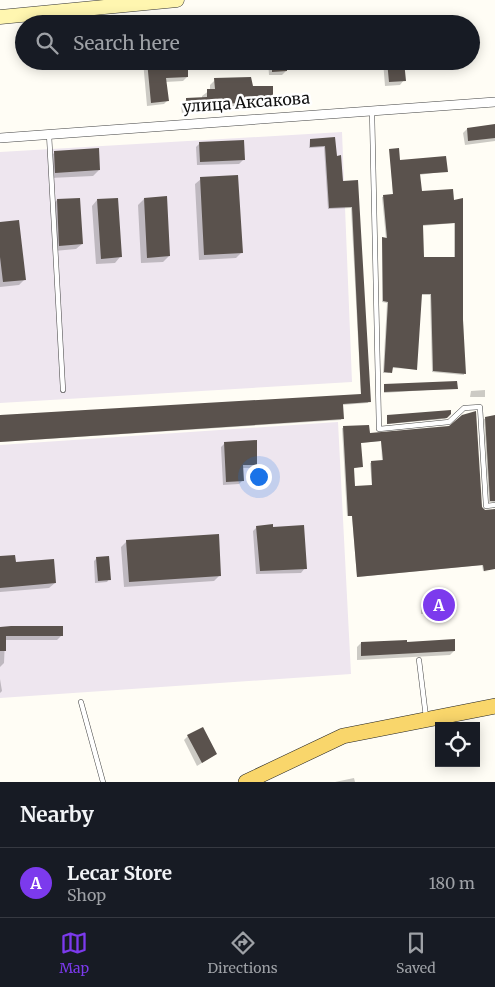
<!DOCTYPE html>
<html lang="en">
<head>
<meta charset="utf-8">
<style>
  body { margin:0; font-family:Merriweather,serif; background:#242831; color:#f1f3f6 }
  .controls { position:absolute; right:15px; bottom:15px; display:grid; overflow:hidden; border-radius:0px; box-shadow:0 2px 12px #0003 }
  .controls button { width:45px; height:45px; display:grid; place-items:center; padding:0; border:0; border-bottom:1px solid #363941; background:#171b24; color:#f1f3f6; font:25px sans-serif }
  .you { position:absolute; left:258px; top:476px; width:18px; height:18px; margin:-12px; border:4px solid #fff; border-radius:50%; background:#1a73e8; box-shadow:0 0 0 8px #1a73e833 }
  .badge { display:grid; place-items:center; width:32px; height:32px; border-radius:50%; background:#7c3aed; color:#fff; font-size:16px; font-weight:700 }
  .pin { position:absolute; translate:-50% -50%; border:2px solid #fff; box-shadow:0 1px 5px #0006 }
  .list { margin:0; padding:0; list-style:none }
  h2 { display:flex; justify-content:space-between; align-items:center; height:65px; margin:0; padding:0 20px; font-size:21px }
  h2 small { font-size:16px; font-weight:400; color:#9ea1a6 }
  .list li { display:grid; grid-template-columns:32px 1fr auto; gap:15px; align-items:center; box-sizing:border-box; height:70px; padding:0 20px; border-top:1px solid #363941 }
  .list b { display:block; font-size:19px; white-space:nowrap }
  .list p { margin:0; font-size:16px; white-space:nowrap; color:#9ea1a6 }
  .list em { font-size:16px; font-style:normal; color:#9ea1a6 }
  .icon { flex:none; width:28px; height:28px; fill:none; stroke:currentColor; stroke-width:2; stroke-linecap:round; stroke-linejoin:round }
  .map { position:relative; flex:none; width:495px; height:782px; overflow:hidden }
  .search { position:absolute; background:#171b24; box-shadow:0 2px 12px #0003; left:15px; right:15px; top:15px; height:55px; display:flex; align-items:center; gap:12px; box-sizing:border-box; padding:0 18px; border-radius:28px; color:#9ea1a6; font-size:19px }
  .sheet { height:135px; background:#171b24 }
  nav { display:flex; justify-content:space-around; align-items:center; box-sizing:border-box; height:70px; border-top:1px solid #363941; background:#171b24; font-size:14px; color:#9ea1a6 }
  nav a { display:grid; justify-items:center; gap:2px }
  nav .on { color:#7c3aed }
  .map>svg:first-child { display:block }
</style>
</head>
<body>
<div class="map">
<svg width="495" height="782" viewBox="0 0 495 782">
  <rect width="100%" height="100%" fill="#fffdf5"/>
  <path fill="#eee6ef" d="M 342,132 L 352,382 L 0,403 L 0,152 Z
    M 338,422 L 351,674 L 0,698 L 0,445 Z"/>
  <path fill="#0003" fill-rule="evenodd" d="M 272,23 L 285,23 L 285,24 L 271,24 Z
    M 143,61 L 186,61 L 187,77 L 183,81 L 165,82 L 168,100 L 164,104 L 147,106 Z
    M 268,61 L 286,61 L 286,71 L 282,75 L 269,75 Z
    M 383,61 L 403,61 L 404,80 L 400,85 L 385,86 Z
    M 215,80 L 252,88 L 272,99 L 267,104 L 199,110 L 196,113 L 182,114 L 181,105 L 186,100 L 202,99 L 202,96 L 210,90 L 210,85 Z
    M 495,126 L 495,141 L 465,145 L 463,133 L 467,129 Z
    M 334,138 L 336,157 L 342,182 L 356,181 L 368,403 L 342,405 L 341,420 L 0,442 L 0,416 L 361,395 L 351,208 L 328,209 L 324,147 L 309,148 L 310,140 Z
    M 200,143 L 244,159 L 239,164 L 197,165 L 196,147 Z
    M 390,150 L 399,161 L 447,171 L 419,175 L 421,193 L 453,201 L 461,200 L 464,375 L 432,372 L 430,295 L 421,295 L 416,369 L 392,368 L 389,373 L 383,373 L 387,303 L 382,302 L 382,240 L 386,239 L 382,197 L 393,195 ZM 454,223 L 454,259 L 422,259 L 422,226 Z
    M 55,152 L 99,170 L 93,176 L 50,178 L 49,158 Z
    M 201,179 L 241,253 L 236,258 L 199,260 L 195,184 Z
    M 144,199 L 169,256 L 163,262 L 141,263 L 138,205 Z
    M 57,200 L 82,244 L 76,249 L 54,251 L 51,206 Z
    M 97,200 L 120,257 L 115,263 L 96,264 L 92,206 Z
    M 0,223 L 25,279 L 19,285 L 0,287 Z
    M 385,385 L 456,388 L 384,393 Z
    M 485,390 L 485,397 L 470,397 L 471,391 Z
    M 450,414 L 445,419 L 387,424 L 387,416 Z
    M 495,417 L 495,502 L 489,502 L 484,419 Z
    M 450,427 L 481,507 L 486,511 L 495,510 L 495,568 L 485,568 L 485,571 L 489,572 L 483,571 L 482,565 L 357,577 L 352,516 L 347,516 L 342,428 L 368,434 ZM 381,441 L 382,461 L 370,463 L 372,486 L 354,487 L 352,469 L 362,466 L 360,443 Z
    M 224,444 L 256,464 L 252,468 L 241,468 L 242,481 L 239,484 L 223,485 L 221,447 Z
    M 257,527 L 305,568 L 301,573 L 256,574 L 253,531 Z
    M 127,541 L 220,575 L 214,581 L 124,587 L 121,547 Z
    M 0,557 L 55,583 L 49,588 L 0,592 Z
    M 97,558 L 109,579 L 107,582 L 95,583 L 94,561 Z
    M 423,605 L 452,608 L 450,611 L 421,614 L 421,608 Z
    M 0,628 L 62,635 L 57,640 L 5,640 L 4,663 L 0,667 Z
    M 361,643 L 406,644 L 454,651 L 450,655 L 357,660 L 357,647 Z
    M 0,679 L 2,691 L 0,693 Z
    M 188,736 L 216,754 L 197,766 L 184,740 Z
    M 354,778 L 355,782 L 335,782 Z"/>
  <path fill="#5a524d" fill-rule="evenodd" d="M 147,61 L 188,61 L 188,77 L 166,78 L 169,101 L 151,103 Z
    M 272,61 L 287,61 L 287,71 L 272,72 Z
    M 387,61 L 404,61 L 406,81 L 389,82 Z
    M 251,77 L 253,86 L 273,86 L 273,100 L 202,106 L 202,109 L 186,110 L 186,98 L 207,97 L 207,89 L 215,89 L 214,78 Z
    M 495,124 L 495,138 L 468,141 L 467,128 Z
    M 335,137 L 337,156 L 341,155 L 343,181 L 358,180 L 371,402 L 343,404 L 344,419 L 0,442 L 0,415 L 361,394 L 352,207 L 329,208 L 325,146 L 310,147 L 310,139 Z
    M 244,140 L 245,160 L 200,162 L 199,142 Z
    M 99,148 L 100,170 L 55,173 L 54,151 Z
    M 399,148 L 400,160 L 446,156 L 448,172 L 420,174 L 422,191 L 453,189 L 454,200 L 463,198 L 463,320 L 466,374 L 433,371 L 431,294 L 422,294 L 417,370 L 393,367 L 392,373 L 384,372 L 388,302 L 383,301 L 382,237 L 387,238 L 383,195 L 393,194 L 389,149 ZM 455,223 L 455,257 L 424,257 L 423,225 Z
    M 238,175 L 243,253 L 204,255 L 200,177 Z
    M 167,196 L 170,256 L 147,258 L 144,198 Z
    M 80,198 L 83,244 L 59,246 L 57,199 Z
    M 118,198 L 122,257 L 101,259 L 97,199 Z
    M 19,220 L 26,280 L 3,282 L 0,257 L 0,222 Z
    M 457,381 L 458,389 L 384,392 L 384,384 Z
    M 451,410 L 451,414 L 447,418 L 387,424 L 387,415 Z
    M 476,411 L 482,507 L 485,510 L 495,509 L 495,569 L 484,571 L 483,565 L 357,577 L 352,516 L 348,516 L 343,426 L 369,425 L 370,433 L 449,426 L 462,415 ZM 381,441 L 383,460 L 371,461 L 372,485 L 355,486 L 354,468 L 363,467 L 361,443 Z
    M 495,415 L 495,501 L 490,501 L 485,417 Z
    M 257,440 L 257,465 L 243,465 L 244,481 L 226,482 L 224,442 Z
    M 273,524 L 273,527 L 304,525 L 307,569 L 260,571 L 256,526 Z
    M 219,534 L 221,576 L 129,582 L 126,540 Z
    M 15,555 L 16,562 L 54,559 L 56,583 L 0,588 L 0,556 Z
    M 109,556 L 111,580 L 98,581 L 96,557 Z
    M 453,601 L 454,608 L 424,612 L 423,604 Z
    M 11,626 L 63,626 L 63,636 L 6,636 L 6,651 L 0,651 L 0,627 Z
    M 455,639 L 455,651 L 361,656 L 361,642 L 407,640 L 407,642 Z
    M 203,727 L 217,754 L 202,763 L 187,735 Z"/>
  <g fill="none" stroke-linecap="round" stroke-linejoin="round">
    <defs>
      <path id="service" d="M 372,111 L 379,429 L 449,422 L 464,408 L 480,407 L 486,506 L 495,505
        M 49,134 L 63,390
        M 419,660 L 426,717
        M 81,702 L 103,782"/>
      <path id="minor" d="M 0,138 L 495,102"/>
      <path id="secondary" d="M 0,17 L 177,0"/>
      <path id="primary" d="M 246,782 L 343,736 L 495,706"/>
    </defs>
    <use href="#service" stroke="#444" stroke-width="5.5"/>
    <use href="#minor" stroke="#444" stroke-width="10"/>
    <use href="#secondary" stroke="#333" stroke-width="15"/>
    <use href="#primary" stroke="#222" stroke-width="16"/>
    <use href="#service" stroke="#fff" stroke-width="4.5"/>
    <use href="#minor" stroke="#fff" stroke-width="9"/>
    <use href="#secondary" stroke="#fff6b0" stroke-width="14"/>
    <use href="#primary" stroke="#f9d66b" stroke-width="15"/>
  </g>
  <g text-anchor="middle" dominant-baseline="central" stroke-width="5" stroke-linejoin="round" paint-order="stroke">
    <g font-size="16" fill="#111" stroke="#fff">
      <text transform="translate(246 102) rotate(-4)">улица Аксакова</text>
    </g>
  </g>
</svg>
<div class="controls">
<button><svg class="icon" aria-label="locate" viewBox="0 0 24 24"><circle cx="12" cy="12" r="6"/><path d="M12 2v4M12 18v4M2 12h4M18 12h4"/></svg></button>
</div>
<div class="you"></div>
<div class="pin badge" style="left:439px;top:605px">A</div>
<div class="search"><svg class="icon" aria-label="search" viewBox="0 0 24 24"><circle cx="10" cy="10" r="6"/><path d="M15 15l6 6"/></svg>Search here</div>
</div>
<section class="sheet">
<h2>Nearby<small></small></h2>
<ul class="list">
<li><span class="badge">A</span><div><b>Lecar Store</b><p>Shop</p></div><em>180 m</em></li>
</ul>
</section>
<nav>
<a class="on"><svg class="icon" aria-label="map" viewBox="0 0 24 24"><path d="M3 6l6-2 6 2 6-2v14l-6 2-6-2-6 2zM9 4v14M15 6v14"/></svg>Map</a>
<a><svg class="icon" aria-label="directions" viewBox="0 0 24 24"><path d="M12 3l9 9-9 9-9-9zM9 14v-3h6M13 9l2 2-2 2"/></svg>Directions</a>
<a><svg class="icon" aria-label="saved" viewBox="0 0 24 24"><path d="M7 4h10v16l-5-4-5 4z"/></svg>Saved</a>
</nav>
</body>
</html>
